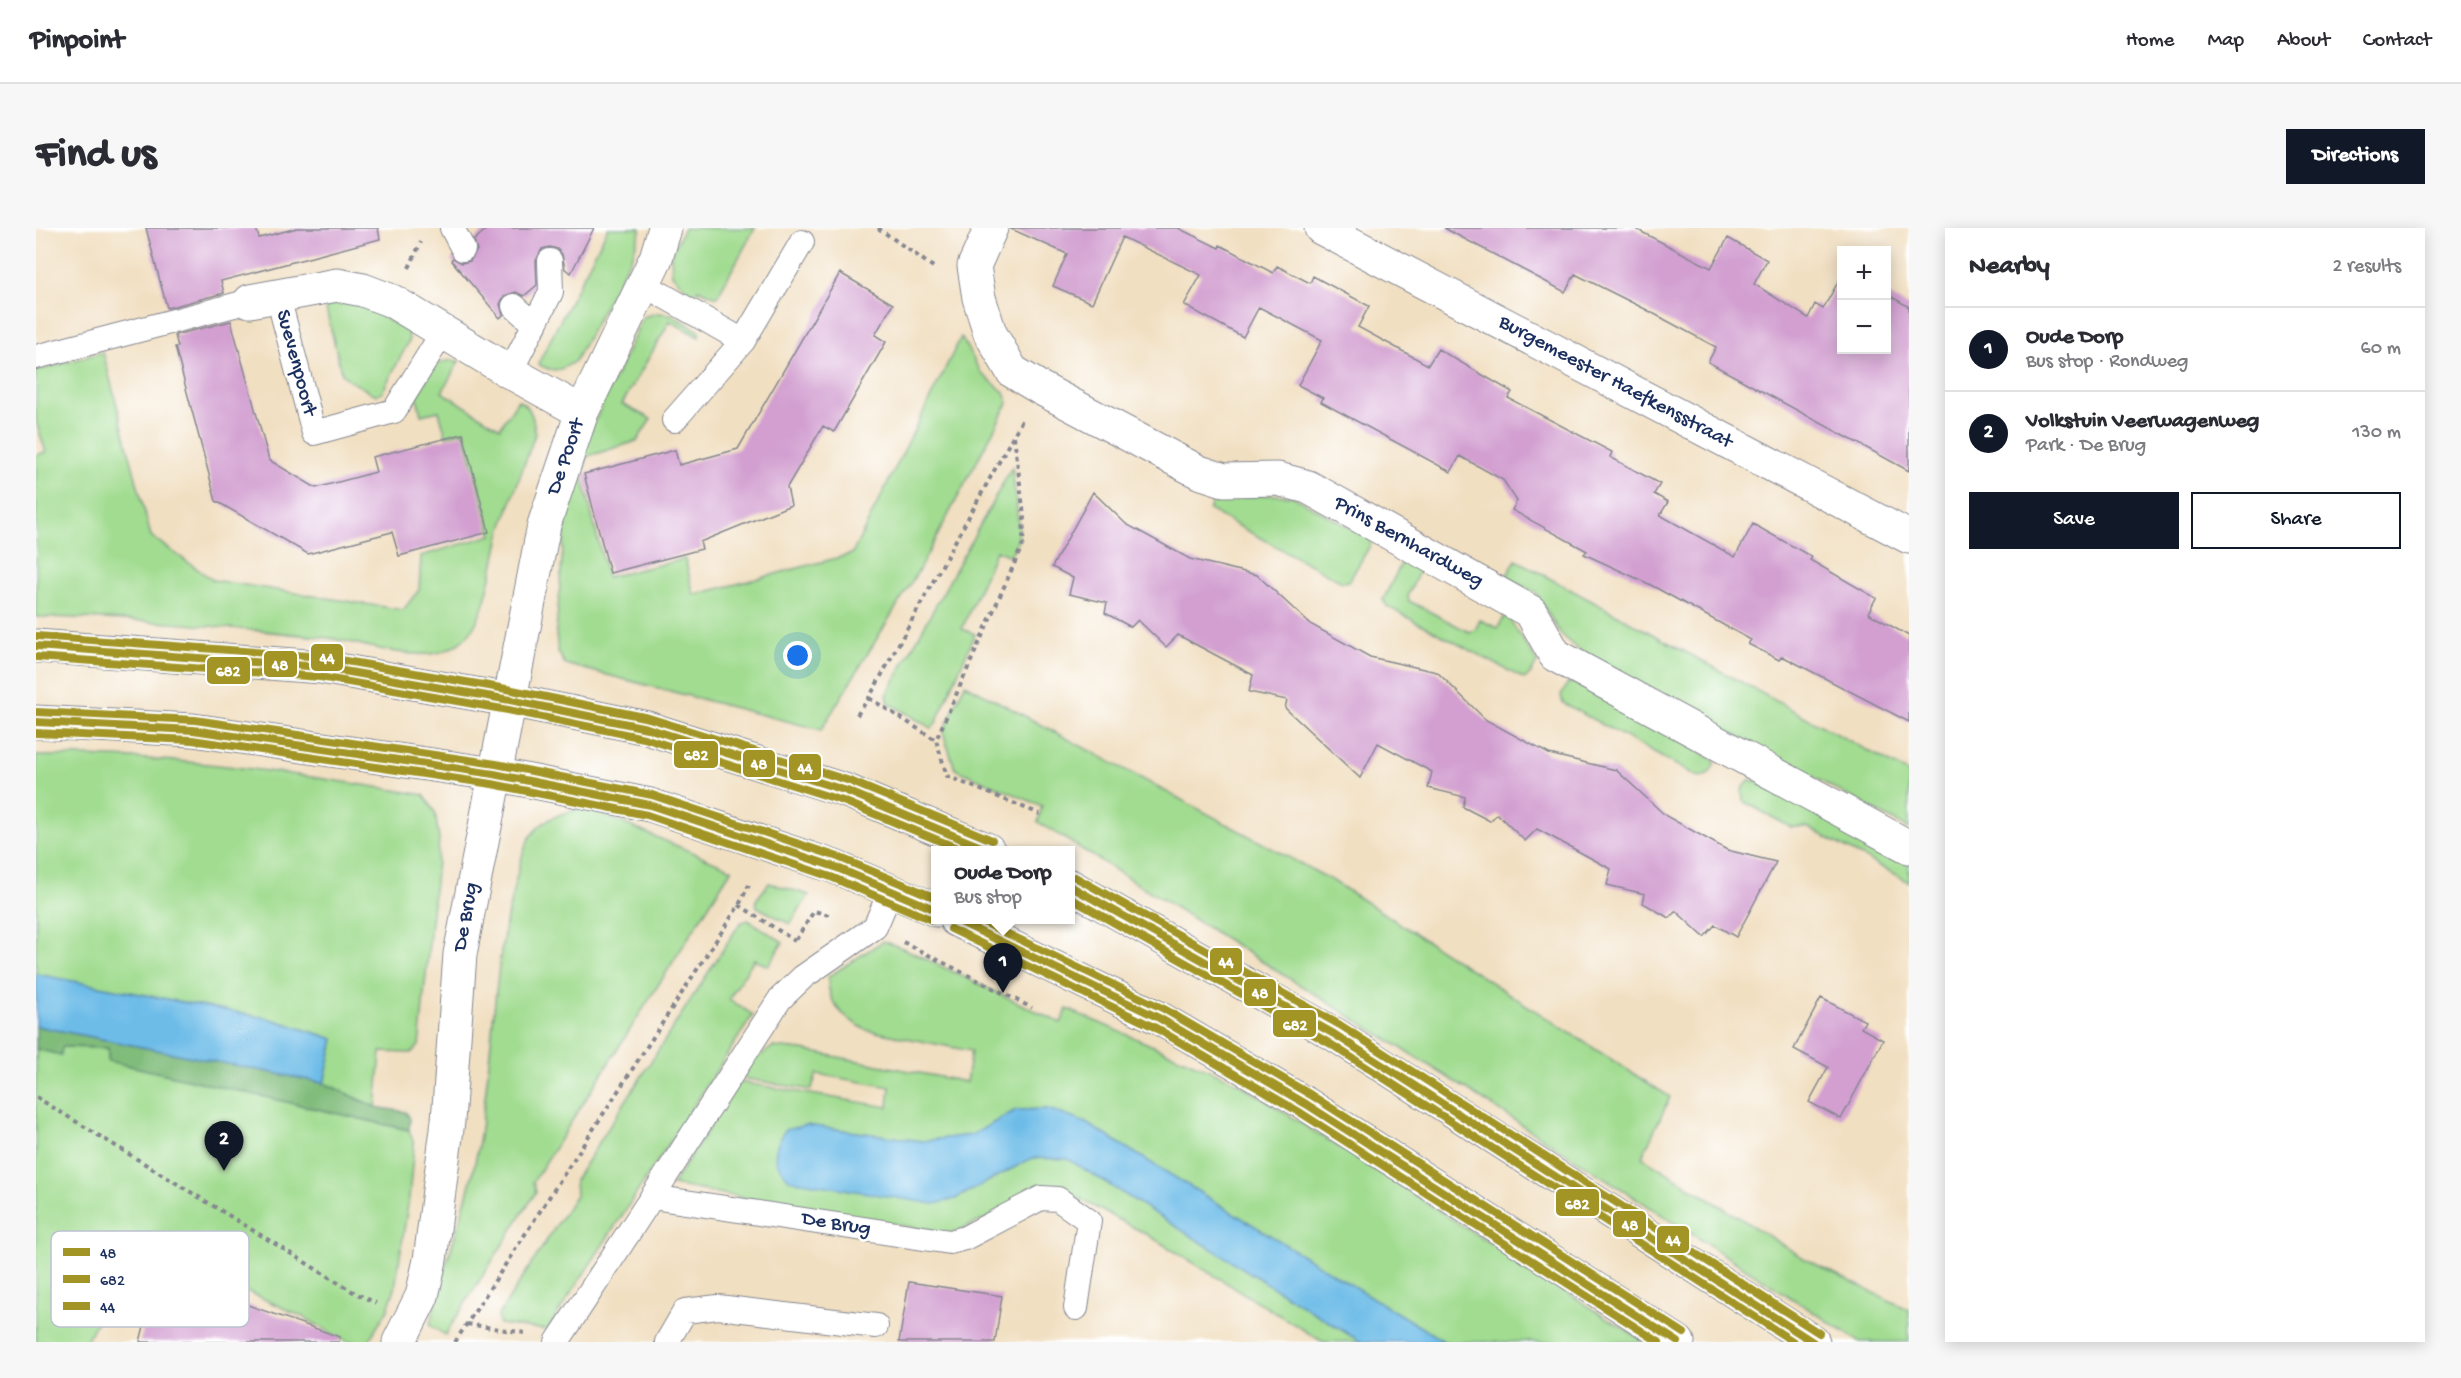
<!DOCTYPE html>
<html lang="en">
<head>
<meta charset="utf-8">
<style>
  body { margin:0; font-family:"Gochi Hand",sans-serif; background:#f7f7f7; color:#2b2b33 }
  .controls { position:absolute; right:18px; top:18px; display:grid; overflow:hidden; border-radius:0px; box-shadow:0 3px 15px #0003 }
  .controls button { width:54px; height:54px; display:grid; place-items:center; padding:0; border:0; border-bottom:2px solid #e1e1e2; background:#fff; color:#2b2b33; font:30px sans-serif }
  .you { position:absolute; left:762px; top:428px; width:21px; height:21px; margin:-15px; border:4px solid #fff; border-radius:50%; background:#1a73e8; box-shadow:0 0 0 9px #1a73e833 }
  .badge { display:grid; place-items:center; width:39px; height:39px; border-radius:50%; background:#111827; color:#fff; font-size:20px; font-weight:700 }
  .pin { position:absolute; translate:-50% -50px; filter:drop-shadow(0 2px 3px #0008) }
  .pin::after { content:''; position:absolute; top:32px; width:21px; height:18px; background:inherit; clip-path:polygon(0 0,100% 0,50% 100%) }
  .popup { position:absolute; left:895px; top:618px; width:144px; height:78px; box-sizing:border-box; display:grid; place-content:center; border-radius:0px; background:#fff; filter:drop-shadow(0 2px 4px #0005); font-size:20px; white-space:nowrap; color:#7c7c81 }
  .popup b { font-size:22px; color:#2b2b33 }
  .popup::after { content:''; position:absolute; left:50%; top:100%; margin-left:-12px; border:12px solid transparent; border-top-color:#fff }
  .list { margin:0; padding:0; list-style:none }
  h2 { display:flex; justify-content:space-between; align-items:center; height:78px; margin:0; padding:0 24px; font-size:26px }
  h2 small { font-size:20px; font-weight:400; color:#7c7c81 }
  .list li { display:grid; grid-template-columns:39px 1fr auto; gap:18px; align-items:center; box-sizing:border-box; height:84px; padding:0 24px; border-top:2px solid #e1e1e2 }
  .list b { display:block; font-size:22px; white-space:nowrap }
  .list p { margin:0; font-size:20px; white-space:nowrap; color:#7c7c81 }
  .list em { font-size:20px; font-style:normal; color:#7c7c81 }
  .actions { display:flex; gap:12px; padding:18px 24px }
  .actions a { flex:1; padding:14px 0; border:2px solid #111827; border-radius:0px; text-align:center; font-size:21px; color:#111827 }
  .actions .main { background:#111827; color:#fff }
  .map { position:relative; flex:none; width:1873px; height:1114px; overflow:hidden; border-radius:0px }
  header { display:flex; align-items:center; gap:36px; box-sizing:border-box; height:84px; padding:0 30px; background:#fff; border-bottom:2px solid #e1e1e2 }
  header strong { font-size:28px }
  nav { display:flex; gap:33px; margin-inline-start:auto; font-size:21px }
  .intro { display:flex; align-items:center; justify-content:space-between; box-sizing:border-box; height:144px; padding:0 36px }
  h1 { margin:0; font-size:42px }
  .button { padding:15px 27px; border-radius:0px; background:#111827; color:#fff; font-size:21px; font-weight:700 }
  main { display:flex; gap:36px; padding:0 36px }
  aside { flex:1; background:#fff; border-radius:0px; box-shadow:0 3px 15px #0003 }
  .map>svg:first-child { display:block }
</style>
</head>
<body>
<header>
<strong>Pinpoint</strong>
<nav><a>Home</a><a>Map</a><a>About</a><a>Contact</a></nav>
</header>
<div class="intro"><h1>Find us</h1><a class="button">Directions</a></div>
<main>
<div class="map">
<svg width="1873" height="1114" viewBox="0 0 1873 1114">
  <rect width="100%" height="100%" fill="#fff"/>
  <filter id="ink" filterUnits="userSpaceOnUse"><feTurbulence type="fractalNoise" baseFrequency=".0167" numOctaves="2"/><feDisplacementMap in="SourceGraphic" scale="12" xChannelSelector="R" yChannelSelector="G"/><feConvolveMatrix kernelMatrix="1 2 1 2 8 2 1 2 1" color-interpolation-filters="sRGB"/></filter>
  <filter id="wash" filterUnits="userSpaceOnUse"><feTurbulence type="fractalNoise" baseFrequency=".008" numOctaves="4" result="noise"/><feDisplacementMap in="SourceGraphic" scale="24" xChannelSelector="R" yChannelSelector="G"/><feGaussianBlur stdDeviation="1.35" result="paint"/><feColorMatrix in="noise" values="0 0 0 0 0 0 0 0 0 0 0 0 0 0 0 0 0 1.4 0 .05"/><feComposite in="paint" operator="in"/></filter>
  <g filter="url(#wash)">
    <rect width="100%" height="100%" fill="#f1dfc1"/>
    <path fill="#a1dc90" stroke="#5e8677" stroke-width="1.5" d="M 572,0 L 605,0 L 597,26 L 539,133 C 525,143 517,145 502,136 Z
      M 648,0 L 719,0 L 681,69 L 662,61 L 659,69 L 636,47 L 635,27 Z
      M 310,71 L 321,73 L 372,104 L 373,113 L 346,164 L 340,167 L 314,153 L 306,146 L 290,81 L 292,76 Z
      M 621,85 L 634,86 L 663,103 L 663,109 L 634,93 L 586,176 L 615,191 L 601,213 L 552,228 L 546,247 L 571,349 L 649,331 L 658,367 L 816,326 L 925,109 L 946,146 L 968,164 L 972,175 L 883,342 L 785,502 L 529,436 L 522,424 L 520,404 L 533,249 L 607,89 Z
      M 67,124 L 115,308 L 177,352 L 367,382 L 383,362 L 385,328 L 456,307 L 428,203 L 410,208 L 403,183 L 385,187 L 381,169 C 393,148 395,129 423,133 L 406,164 L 464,200 L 482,172 C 496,179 498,191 499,206 C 488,238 475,271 465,304 C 457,333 451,390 429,410 C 420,419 404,426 392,426 C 356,428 320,413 285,409 C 190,399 95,390 0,389 L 0,227 L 10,224 L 0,194 L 0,143 Z
      M 976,239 L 983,301 L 982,312 L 974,328 L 960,322 L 926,401 L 939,406 L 899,497 L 895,500 L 853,475 L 851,466 Z
      M 1235,267 L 1256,268 L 1333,310 L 1335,316 L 1313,353 L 1306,354 L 1173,282 L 1177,273 L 1182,271 Z
      M 1367,332 L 1382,336 L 1384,341 L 1372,367 L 1373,373 L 1433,404 L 1439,402 L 1444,392 L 1462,400 L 1470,386 L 1501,434 L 1494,447 L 1488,451 L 1352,379 L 1347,372 Z
      M 1480,332 L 1873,545 L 1873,601 L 1540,420 L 1525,407 L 1500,365 L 1470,349 Z
      M 1532,455 L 1538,455 L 1677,531 L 1679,535 L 1673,546 L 1667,549 L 1660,548 L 1527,475 L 1525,468 Z
      M 929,456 L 1297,653 L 1634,869 L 1606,929 L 1769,1031 L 1873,1082 L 1873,1114 L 1824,1114 L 1402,843 L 1002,594 L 1006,578 L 919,541 L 907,504 Z
      M 0,528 C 130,526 260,545 388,567 L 399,584 L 403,612 L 383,818 L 375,825 L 345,824 L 340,879 L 288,855 L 298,811 L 235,791 L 0,746 Z
      M 1713,552 L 1720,553 L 1873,636 L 1873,654 L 1771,599 L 1754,599 L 1707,573 L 1706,562 Z
      M 551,580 L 696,641 L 497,954 L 500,964 L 409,1107 L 394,1097 C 406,1040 429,986 440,930 C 457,843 455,753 476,667 C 481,649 484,628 493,611 C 505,590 529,583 551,580 Z
      M 733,655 L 773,667 L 754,696 L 721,679 L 720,672 Z
      M 712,692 L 747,714 L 732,738 L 718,731 L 693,771 L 717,787 L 511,1102 L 463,1096 L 462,1088 L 540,967 L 539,952 L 704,695 Z
      M 847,713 L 869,721 L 1025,795 L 1031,781 L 1199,853 L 1609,1114 L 1409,1114 L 1050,895 L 1012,881 L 980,882 L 936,907 L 886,913 L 770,897 L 919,971 L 996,930 L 1032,931 L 1325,1114 L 1287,1114 L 1112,1007 L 1023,960 L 914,1006 L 636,957 L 703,854 L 852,879 L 854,859 L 781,846 L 775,862 L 706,850 L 719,831 L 737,819 L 766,822 L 930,854 L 935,823 L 830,802 C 807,789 791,776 792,749 Z
      M 25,819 L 72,820 L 72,833 L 373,902 L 378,916 L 373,970 L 359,1060 L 352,1081 L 332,1114 L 311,1114 L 267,1089 L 197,1057 L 140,1038 L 90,1039 L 50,1114 L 0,1114 L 0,821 L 25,827 Z"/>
    <path fill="#80bc7a" stroke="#4e766c" stroke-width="1.5" d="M 0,798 L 288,855 L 339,879 L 370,884 L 374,891 L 373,902 L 72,833 L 72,820 L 26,819 L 25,827 L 0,821 Z"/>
    <path fill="#6dbce8" stroke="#4476a3" stroke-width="1.5" d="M 0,746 L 235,791 L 298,811 L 288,855 L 0,798 Z
      M 1012,881 L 1050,895 L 1409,1114 L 1325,1114 L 1032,931 L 996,930 L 919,971 L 898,976 L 754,952 C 736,934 735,924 749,902 L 770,897 L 886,913 L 936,907 L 980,882 Z"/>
    <g id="blocks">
      <path fill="#d29fd0" d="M 110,0 L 220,0 L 223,10 L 261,0 L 342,0 L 344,11 L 185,53 L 188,65 L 131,80 Z
        M 452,0 L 558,0 L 535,45 L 529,41 L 526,26 L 521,21 L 514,19 L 506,21 L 500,33 L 501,57 L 488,68 L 480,64 L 468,68 L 464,76 L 467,87 L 464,90 L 415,32 L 417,30 L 426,35 L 434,33 L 441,22 L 438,12 Z
        M 973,0 L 1142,0 L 1183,20 L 1184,17 L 1237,45 L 1241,38 L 1274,55 L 1277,48 L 1333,78 L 1322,99 L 1392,137 L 1402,121 L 1476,164 L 1472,170 L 1576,224 L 1574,229 L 1624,256 L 1618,266 L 1632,274 L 1624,287 L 1699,329 L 1717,296 L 1776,329 L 1774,332 L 1840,370 L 1832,385 L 1873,408 L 1873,494 L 1746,428 L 1743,432 L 1728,424 L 1712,416 L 1715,412 L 1613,356 L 1548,326 L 1551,323 L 1476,282 L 1481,273 L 1467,252 L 1424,228 L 1415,244 L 1285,174 L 1287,170 L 1262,157 L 1286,112 L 1223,79 L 1207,109 L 1148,77 L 1165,47 L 1086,9 L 1056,75 L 1017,58 L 1031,26 Z
        M 1408,0 L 1598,0 L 1675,40 L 1692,10 L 1731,32 L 1718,56 L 1772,90 L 1779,76 L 1787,81 L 1806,47 L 1806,122 L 1851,122 L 1851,66 L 1873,79 L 1873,243 L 1672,134 L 1680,119 L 1609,81 L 1539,46 L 1529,64 Z
        M 804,45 L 857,76 L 839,107 L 850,114 L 798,204 L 787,198 L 751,259 L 755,277 L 664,314 L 666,321 L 574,345 L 548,246 L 639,222 L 643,237 L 702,221 Z
        M 195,93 L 233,232 L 280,260 L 340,244 L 336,229 L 427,206 L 453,304 L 363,328 L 356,304 L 272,326 L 180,273 L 139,119 L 142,119 L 139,107 Z
        M 1057,264 L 1090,296 L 1154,331 L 1221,347 L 1274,396 L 1334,429 L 1401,444 L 1450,492 L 1513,526 L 1580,542 L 1630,588 L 1691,622 L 1740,634 L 1700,709 L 1679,697 L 1668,709 L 1640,683 L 1633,690 L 1607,675 L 1609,666 L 1571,657 L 1575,641 L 1501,601 L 1489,613 L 1461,586 L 1454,593 L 1427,579 L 1429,569 L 1392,560 L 1396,544 L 1342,515 L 1324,550 L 1249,480 L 1251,472 L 1213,464 L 1217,447 L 1142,407 L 1130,419 L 1102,392 L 1095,399 L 1069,385 L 1071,375 L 1033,366 L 1037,350 L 1016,339 Z
        M 1785,770 L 1829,793 L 1825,800 L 1847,812 L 1805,891 L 1773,874 L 1792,839 L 1758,821 Z
        M 120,1050 L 160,1059 L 304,1109 L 303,1114 L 104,1114 Z
        M 873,1054 L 966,1068 L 959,1114 L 863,1114 Z"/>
    </g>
  </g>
  <g filter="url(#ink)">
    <use href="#blocks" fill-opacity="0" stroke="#868790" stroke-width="1.5"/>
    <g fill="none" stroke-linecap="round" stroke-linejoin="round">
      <defs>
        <path id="service" d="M 416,0 L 427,21
          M 607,56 L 707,113
          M 242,69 L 278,205 L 358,183 L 407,104
          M 478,78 L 499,97
          M 0,129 L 214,73
          M 474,144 L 515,64 L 514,33
          M 638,192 L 707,113 L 766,14
          M 616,969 L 744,771 L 767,749 L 839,699 L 855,662
          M 521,1114 L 616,969 L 914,1014 L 929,1010 L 1005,970 L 1022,971 L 1053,993 L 1040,1080
          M 631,1114 L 649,1083 L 682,1079 L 840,1098"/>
        <path id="minor" d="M 955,0 L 938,38 L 943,70 L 954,105 L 976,143 L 1004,160 L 1163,244 L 1188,252 L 1242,251 L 1272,259 L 1495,384 L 1519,427 L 1873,619
          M 1285,0 L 1873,309
          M 214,73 L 301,57 L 327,62 L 356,73 L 474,144 L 546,184
          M 363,1114 L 386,1068 L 394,1032 L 412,893 L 424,726 L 508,297 L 546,184 L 620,30 L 629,0"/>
        <path id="secondary" d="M 0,418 L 285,439 L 474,472 L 611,500 L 811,563 L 952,622
          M 0,494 L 157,502 L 458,546 L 614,577 L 799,639 L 900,682
          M 1034,658 L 1298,806 L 1777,1114
          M 920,692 L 1123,790 L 1270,876 L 1642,1114"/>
      </defs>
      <use href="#service" stroke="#868790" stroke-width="26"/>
      <use href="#minor" stroke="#868790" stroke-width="35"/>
      <use href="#secondary" stroke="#868790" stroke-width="35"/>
      <path stroke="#868790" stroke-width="4" stroke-dasharray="4.5 4.5" stroke-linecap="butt" d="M 842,0 L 900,41
        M 373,40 L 385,14
        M 978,208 L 988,288 L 987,316 L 900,512 L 911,548 L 1004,586
        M 833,470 L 900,512
        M 821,487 L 833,470 L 986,192
        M 703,677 L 759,713
        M 760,712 L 778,683 L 796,688
        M 867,714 L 996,780
        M 0,869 L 319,1065 L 340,1075
        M 431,1096 L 489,1105
        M 419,1114 L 703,677 L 713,657"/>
      <use href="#service" stroke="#fff" stroke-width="24"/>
      <use href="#minor" stroke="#fff" stroke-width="33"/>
      <use href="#secondary" stroke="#fff" stroke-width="33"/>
      <defs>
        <path id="bus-1" d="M 0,418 L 285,439 L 474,472 L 611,500 L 811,563 L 952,622
          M 0,494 L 157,502 L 458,546 L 614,577 L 799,639 L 900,682
          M 1034,658 L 1298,806 L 1777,1114
          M 920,692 L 1123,790 L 1270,876 L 1642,1114"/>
        <path id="bus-2" d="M 0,429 L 284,449 L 472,482 L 608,510 L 807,573 L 926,622
          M 0,505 L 156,512 L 456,556 L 611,587 L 795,649 L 896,692
          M 1034,670 L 1293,815 L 1758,1114
          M 915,701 L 1118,799 L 1265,885 L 1623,1114"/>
        <path id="bus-3" d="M 1,408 L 287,429 L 476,462 L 613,490 L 814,553 L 956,612
          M 1,484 L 159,492 L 460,536 L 616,567 L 802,629 L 900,670
          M 1039,649 L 1304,797 L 1783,1105
          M 943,692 L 1128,781 L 1275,867 L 1648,1105"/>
      </defs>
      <use href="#bus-1" stroke="#fff" stroke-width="12"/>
      <use href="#bus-2" stroke="#fff" stroke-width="12"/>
      <use href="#bus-3" stroke="#fff" stroke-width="12"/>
      <use href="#bus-1" stroke="#a29526" stroke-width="8"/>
      <use href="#bus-2" stroke="#a29526" stroke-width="8"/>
      <use href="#bus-3" stroke="#a29526" stroke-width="8"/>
    </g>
  </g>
  <g text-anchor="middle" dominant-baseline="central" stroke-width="5" stroke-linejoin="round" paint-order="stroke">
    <g font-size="21" fill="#1b2f5e" stroke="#fff">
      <text transform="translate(259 135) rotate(75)">Suevenpoort</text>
      <text transform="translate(1579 155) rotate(28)">Burgemeester Haefkensstraat</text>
      <text transform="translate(531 229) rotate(-71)">De Poort</text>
      <text transform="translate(1372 315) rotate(29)">Prins Bernhardweg</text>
      <text transform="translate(431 689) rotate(-80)">De Brug</text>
      <text transform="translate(800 997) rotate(9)">De Brug</text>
    </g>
  </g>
  <rect x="15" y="1003" width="198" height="96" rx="9" fill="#fff" stroke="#bbc1cf" stroke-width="1.5"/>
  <rect x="27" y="1020" width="27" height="8" fill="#a29526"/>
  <rect x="27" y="1047" width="27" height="8" fill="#a29526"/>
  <rect x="27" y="1074" width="27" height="8" fill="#a29526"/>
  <g font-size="16" fill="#1b2f5e">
    <text x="64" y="1030">48</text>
    <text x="64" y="1057">682</text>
    <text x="64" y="1084">44</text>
  </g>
  <g stroke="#fff" stroke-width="2">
    <rect x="274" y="415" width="34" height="29" rx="6" fill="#a29526"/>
    <rect x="227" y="422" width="35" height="28" rx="6" fill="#a29526"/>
    <rect x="170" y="428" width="45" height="29" rx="6" fill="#a29526"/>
    <rect x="637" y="512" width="46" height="29" rx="6" fill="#a29526"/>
    <rect x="706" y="521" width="34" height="29" rx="6" fill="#a29526"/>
    <rect x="752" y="525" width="34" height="28" rx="6" fill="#a29526"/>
    <rect x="1173" y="719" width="34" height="29" rx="6" fill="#a29526"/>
    <rect x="1207" y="750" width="34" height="29" rx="6" fill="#a29526"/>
    <rect x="1236" y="781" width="45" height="29" rx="6" fill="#a29526"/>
    <rect x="1519" y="960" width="45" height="29" rx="6" fill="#a29526"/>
    <rect x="1576" y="982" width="35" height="28" rx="6" fill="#a29526"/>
    <rect x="1620" y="997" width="34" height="29" rx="6" fill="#a29526"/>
  </g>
  <g font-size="16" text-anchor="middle" font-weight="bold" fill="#fff">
    <text x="291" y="435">44</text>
    <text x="244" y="442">48</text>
    <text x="192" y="448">682</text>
    <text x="660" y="532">682</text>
    <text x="723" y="541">48</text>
    <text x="769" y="545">44</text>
    <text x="1190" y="739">44</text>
    <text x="1224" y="770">48</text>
    <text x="1259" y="802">682</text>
    <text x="1541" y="981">682</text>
    <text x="1594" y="1002">48</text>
    <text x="1637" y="1017">44</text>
  </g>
</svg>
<div class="controls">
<button>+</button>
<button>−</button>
</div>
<div class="you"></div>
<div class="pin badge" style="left:967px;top:765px">1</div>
<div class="popup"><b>Oude Dorp</b>Bus stop</div>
<div class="pin badge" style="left:188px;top:943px">2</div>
</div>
<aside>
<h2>Nearby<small>2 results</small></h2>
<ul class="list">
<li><span class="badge">1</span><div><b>Oude Dorp</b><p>Bus stop · Rondweg</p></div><em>60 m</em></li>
<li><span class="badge">2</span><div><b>Volkstuin Veerwagenweg</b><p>Park · De Brug</p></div><em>130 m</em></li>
</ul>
<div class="actions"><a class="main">Save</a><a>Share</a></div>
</aside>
</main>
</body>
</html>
